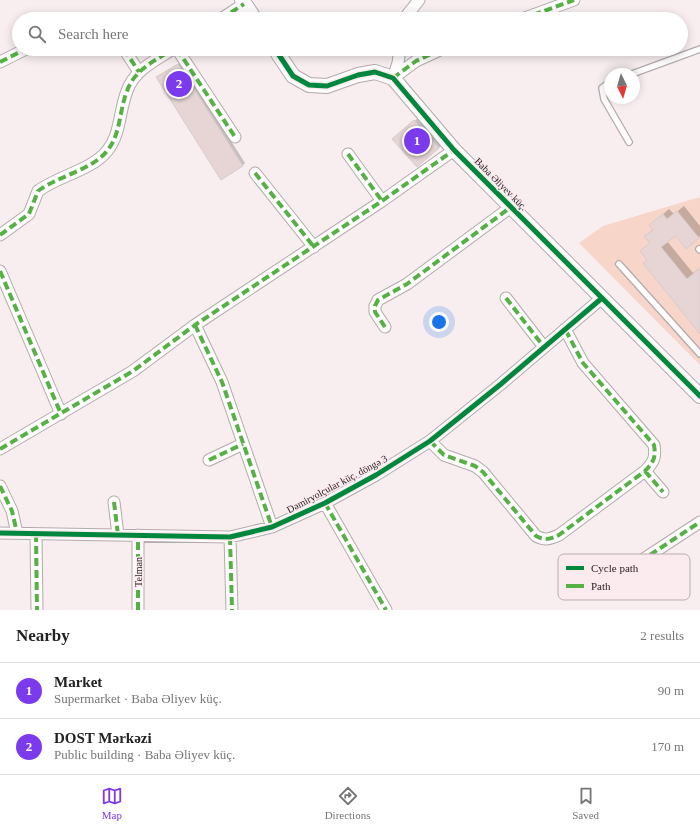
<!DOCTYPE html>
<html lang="en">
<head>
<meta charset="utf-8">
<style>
  body { margin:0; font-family:Georgia,serif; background:#f2f2f2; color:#222 }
  .compass { position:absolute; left:604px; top:68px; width:36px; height:36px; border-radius:50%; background:#fff; box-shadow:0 2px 10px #0003; rotate:175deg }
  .you { position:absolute; left:439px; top:322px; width:14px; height:14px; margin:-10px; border:3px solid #fff; border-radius:50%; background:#1a73e8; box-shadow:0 0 0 6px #1a73e833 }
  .badge { display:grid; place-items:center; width:26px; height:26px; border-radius:50%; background:#7c3aed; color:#fff; font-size:13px; font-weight:700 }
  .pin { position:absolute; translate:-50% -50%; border:2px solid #fff; box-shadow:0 1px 4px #0006 }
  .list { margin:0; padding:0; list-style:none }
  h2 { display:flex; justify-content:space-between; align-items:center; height:52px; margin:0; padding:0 16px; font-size:17px }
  h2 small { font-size:13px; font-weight:400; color:#767676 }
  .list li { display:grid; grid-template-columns:26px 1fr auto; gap:12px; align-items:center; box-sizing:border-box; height:56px; padding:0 16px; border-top:1px solid #e0e0e0 }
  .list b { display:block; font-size:15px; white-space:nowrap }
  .list p { margin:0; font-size:13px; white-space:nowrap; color:#767676 }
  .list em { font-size:13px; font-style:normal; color:#767676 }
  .icon { flex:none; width:22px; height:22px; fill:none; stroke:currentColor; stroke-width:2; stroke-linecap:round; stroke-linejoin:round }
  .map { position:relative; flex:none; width:700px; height:610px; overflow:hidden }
  .search { position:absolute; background:#fff; box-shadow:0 2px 10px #0003; left:12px; right:12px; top:12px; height:44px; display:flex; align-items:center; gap:10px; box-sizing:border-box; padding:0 14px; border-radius:22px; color:#767676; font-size:15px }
  .sheet { height:164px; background:#fff }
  nav { display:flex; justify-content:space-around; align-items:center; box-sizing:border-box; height:56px; border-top:1px solid #e0e0e0; background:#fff; font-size:11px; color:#767676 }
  nav a { display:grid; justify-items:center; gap:2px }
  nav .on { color:#7c3aed }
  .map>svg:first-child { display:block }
</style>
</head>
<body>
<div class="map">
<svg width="700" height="610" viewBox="0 0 700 610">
  <rect width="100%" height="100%" fill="#f8eef0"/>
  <path fill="#f7d5c9" d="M 700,197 L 700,365 L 579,243 L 603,226 Z"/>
  <path fill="#0003" d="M 181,62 L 245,163 L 242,166 L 160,75 Z
    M 418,118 L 442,145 L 418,166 L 397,136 Z
    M 684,206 L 700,226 L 700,236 L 686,247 L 676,234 L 667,241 L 693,273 L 700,268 L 700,332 L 642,251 L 651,242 L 646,236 L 653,229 L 650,225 L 669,209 L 674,214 Z"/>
  <path fill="#e6d5d4" stroke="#d6cccc" d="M 178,64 L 243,166 L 221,180 L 156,77 Z
    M 414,120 L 439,148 L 417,167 L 392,139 Z
    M 677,211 L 699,238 L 686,249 L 676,236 L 661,247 L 687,279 L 700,268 L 700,334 L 643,263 L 647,260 L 640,251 L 650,243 L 644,236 L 653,230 L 649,225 L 663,214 L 667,219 Z"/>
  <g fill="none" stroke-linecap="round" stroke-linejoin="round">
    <defs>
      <path id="service" d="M 632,74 L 700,49
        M 610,82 L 602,88 L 604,99 L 629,142
        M 699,249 L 700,250
        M 619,264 L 700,354"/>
      <path id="minor" d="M 221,19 L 244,4
        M 404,19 L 419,0
        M 522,19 L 574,0
        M 124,49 L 139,72
        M 177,49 L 235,137
        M 0,62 L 26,49
        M 393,78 L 416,61 L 442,49
        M 393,78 L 398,63 L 400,49
        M 348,154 L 382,201
        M 255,173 L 314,247
        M 0,235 L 29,214 L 38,191 C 58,176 92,170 107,151 C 121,134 119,111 127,91 C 134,70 156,60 173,49
        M 0,271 L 61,414
        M 506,298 L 544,347
        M 195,325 L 222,382 L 272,527
        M 385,327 L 375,312 L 375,306 L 378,300 L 407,284 L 511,207
        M 430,441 L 444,455 L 475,466 L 483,472 L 536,536 C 545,541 550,539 559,535 L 645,471 C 654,462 656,457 654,445 L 583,363 L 565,329
        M 0,449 L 133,371 L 195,325 L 382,201 L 454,150
        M 209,460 L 243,444
        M 645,471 L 663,492
        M 0,486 L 12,511 L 17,533
        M 114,502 L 118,535
        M 325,503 L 386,610
        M 0,533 L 230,537 L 272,527 L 325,503 L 376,475 L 430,441 L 501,384 L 602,298
        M 36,534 L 37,610
        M 230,537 L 232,610
        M 630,568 L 700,522
        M 138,610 L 138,535"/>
      <path id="tertiary" d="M 242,0 L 255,19
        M 275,49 L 293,76 L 309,85 L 327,86 L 358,75 L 375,72 L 393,78 L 454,150 L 700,396"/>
    </defs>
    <use href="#service" stroke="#b3aaac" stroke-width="8"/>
    <use href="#minor" stroke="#b3aaac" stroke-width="13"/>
    <use href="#tertiary" stroke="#b3aaac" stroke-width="16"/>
    <use href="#service" stroke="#fefcfd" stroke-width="5.5"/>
    <use href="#minor" stroke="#fefcfd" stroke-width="11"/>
    <use href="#tertiary" stroke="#fefcfd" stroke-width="14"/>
    <path stroke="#56b145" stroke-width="4" stroke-dasharray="8 4" stroke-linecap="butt" d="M 221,19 L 244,4
      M 522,19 L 574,0
      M 124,49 L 139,72
      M 177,49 L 235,137
      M 0,62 L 26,49
      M 393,78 L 416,61 L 442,49
      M 348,154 L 382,201
      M 255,173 L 314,247
      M 0,235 L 29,214 L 38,191 C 58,176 92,170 107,151 C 121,134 119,111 127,91 C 134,70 156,60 173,49
      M 0,271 L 61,414
      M 506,298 L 544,347
      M 195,325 L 222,382 L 272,527
      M 385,327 L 375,312 L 375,306 L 378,300 L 407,284 L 511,207
      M 430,441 L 444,455 L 475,466 L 483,472 L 536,536 C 545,541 550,539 559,535 L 645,471 C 654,462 656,457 654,445 L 583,363 L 565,329
      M 0,449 L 133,371 L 195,325 L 382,201 L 454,150
      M 209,460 L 243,444
      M 645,471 L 663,492
      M 0,486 L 12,511 L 17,533
      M 114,502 L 118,535
      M 325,503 L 386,610
      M 36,534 L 37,610
      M 230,537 L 232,610
      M 630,568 L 700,522
      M 138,610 L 138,535"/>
    <defs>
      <path id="cycleway" d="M 275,49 L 293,76 L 309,85 L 327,86 L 358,75 L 375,72 L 393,78 L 454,150 L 700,396
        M 0,533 L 230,537 L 272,527 L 325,503 L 376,475 L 430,441 L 501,384 L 602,298"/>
    </defs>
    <use href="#cycleway" stroke="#fbebee" stroke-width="8"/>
    <use href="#cycleway" stroke="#00873e" stroke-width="5"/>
  </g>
  <g text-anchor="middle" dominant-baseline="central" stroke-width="3" stroke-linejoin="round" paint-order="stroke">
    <g font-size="10" fill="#261d1f" stroke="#fbebee">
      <text transform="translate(501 184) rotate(45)">Baba Əliyev küç.</text>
      <text transform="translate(337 484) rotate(-28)">Dəmiryolçular küç. döngə 3</text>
      <text transform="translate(138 572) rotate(-90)">Telman</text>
    </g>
  </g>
  <rect x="558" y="554" width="132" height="46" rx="6" fill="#fbebee" stroke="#bbadb0" stroke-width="1"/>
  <rect x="566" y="566" width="18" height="4" fill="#00873e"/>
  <rect x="566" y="584" width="18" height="4" fill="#56b145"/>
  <g font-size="11" fill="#261d1f">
    <text x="591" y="572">Cycle path</text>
    <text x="591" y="590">Path</text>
  </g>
</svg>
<svg class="compass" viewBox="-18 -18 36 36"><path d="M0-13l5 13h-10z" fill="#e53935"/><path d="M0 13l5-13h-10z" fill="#767676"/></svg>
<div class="you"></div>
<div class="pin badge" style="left:417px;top:141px">1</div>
<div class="pin badge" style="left:179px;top:84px">2</div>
<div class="search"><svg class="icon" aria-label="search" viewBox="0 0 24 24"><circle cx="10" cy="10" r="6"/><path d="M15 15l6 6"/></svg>Search here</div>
</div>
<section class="sheet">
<h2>Nearby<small>2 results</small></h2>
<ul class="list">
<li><span class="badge">1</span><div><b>Market</b><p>Supermarket · Baba Əliyev küç.</p></div><em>90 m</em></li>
<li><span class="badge">2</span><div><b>DOST Mərkəzi</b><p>Public building · Baba Əliyev küç.</p></div><em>170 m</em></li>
</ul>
</section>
<nav>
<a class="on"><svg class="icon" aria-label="map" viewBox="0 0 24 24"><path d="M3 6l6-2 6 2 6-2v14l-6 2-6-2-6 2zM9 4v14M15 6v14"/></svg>Map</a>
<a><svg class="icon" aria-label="directions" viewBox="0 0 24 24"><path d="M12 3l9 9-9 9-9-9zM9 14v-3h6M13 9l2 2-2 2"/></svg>Directions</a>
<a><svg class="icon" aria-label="saved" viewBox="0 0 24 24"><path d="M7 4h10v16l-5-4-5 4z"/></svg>Saved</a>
</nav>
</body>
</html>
